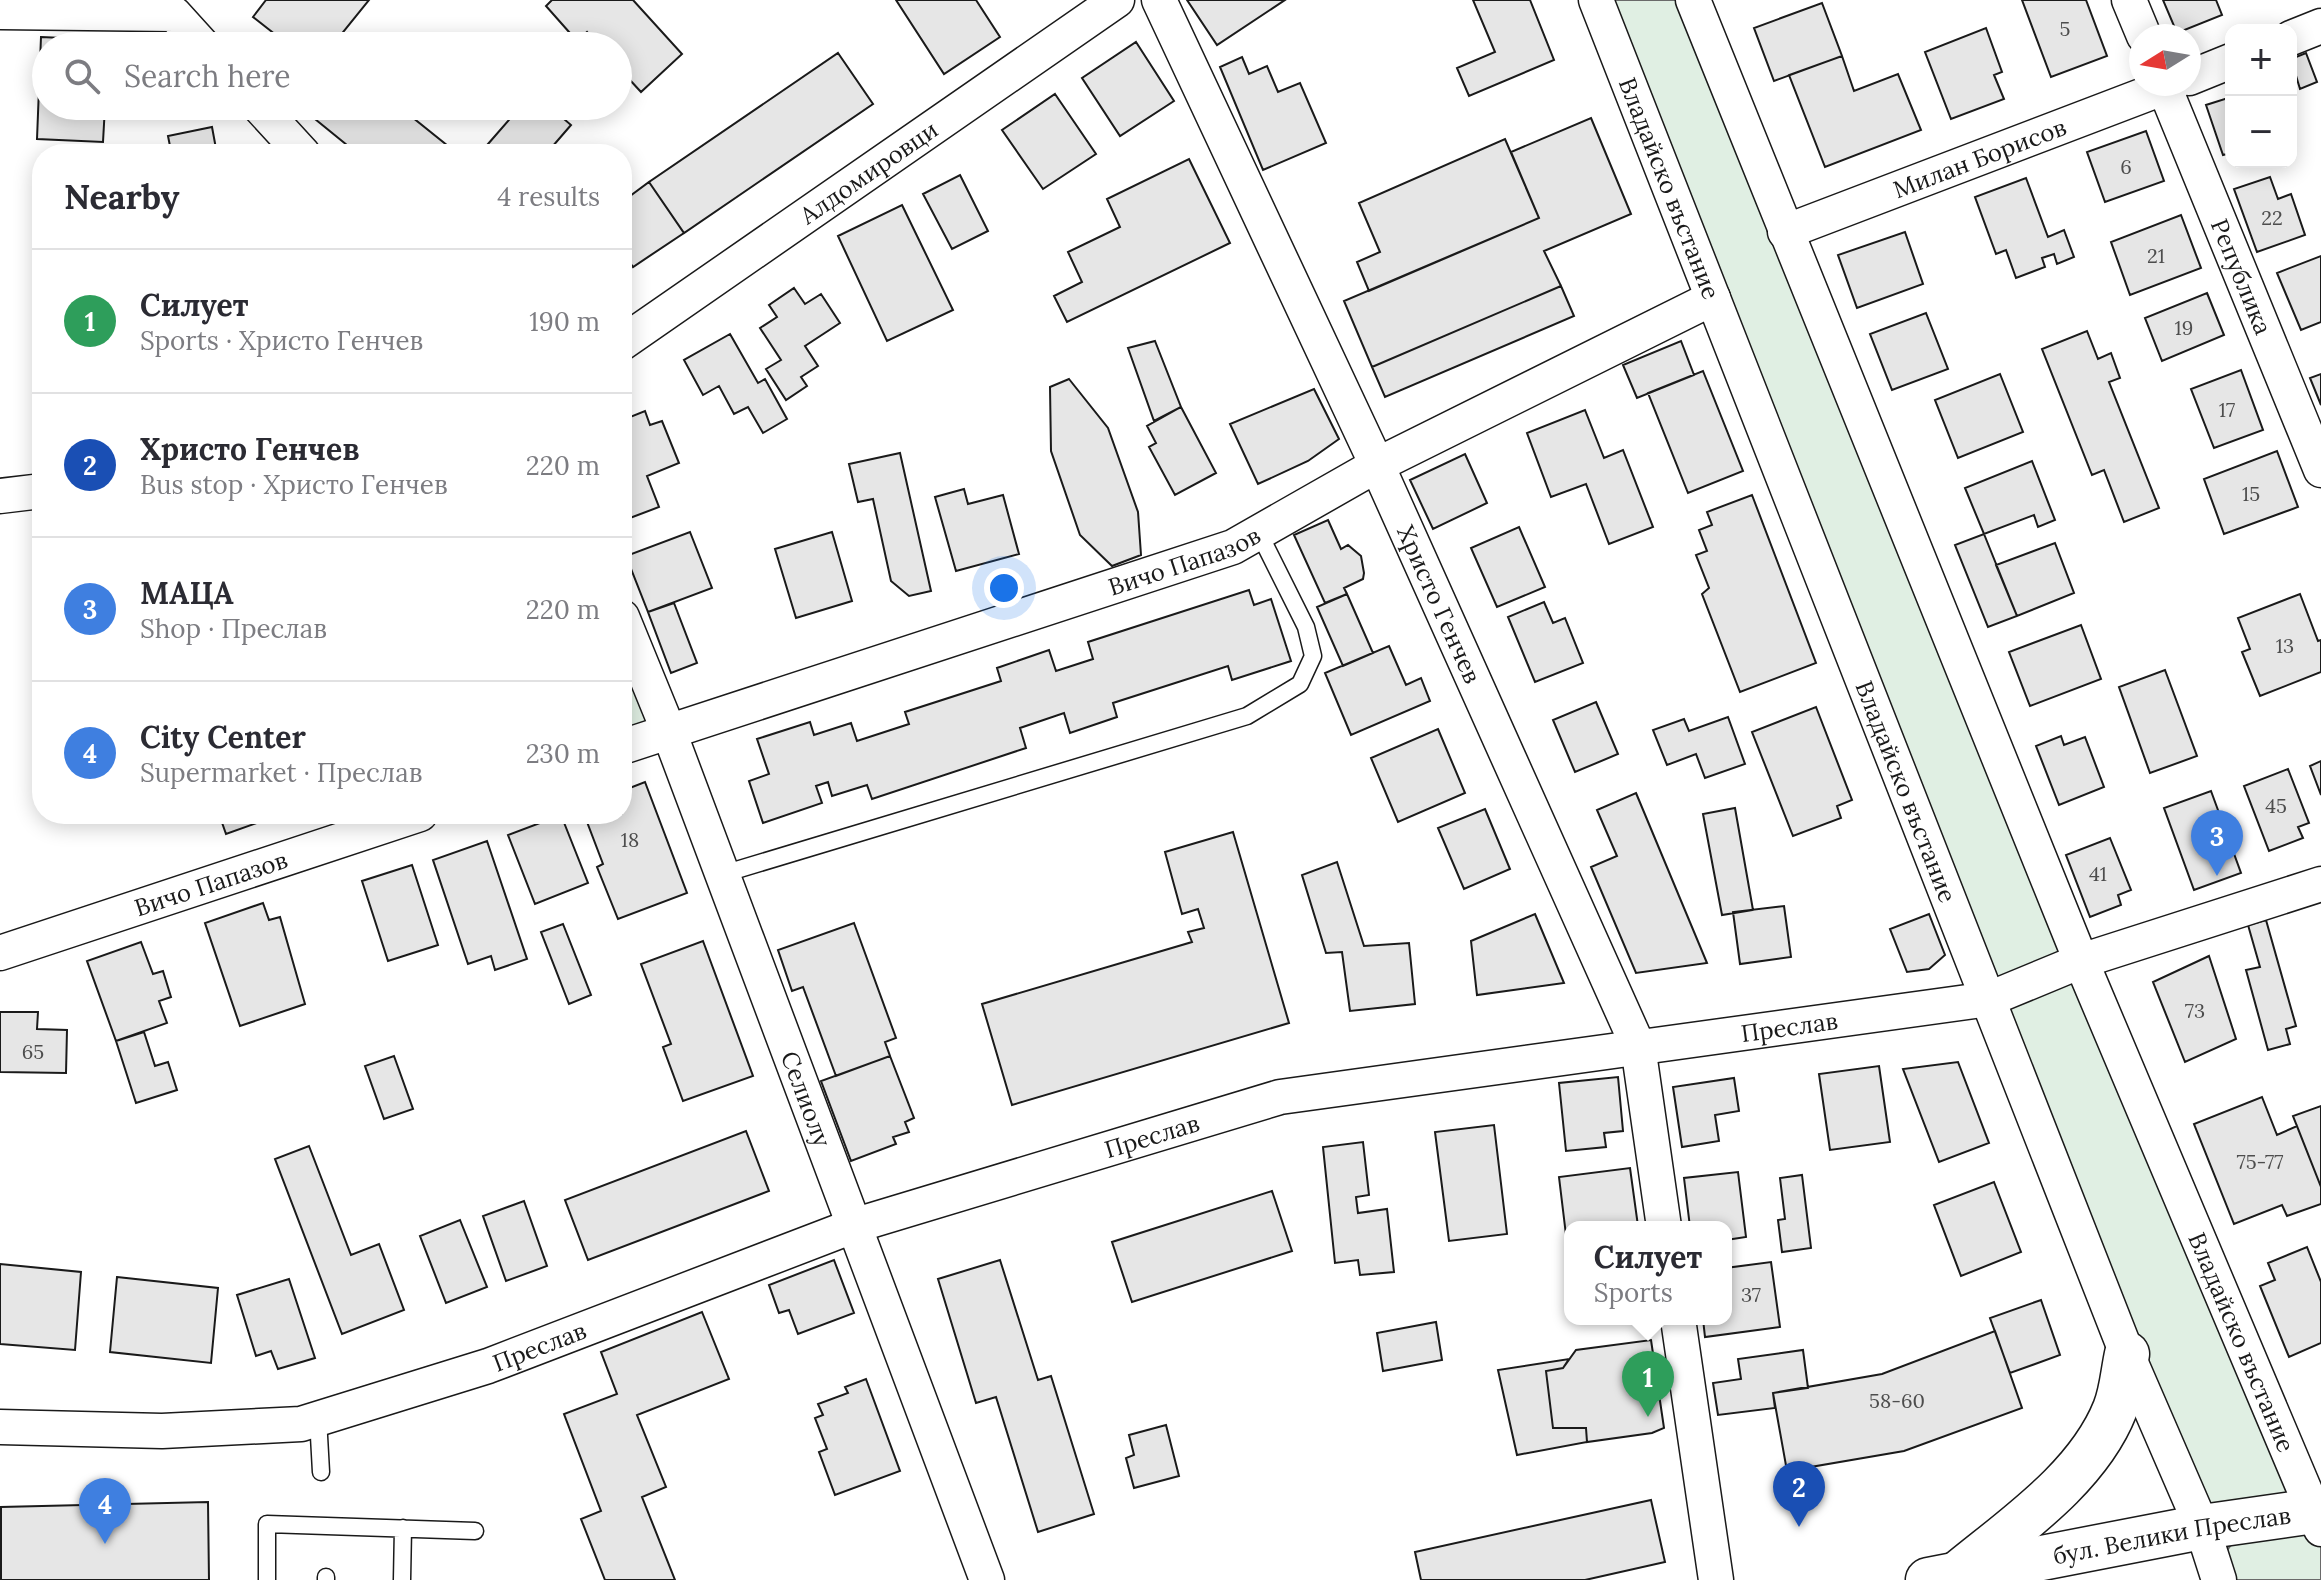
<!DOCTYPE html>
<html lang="en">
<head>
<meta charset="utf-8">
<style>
  body { margin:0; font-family:Lora,serif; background:#f2f2f3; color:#2b2b33 }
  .controls { position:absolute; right:24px; top:24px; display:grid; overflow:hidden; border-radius:16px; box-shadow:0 4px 20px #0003 }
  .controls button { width:72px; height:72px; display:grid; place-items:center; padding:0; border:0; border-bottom:2px solid #e1e1e2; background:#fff; color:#2b2b33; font:40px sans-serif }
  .compass { position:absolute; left:2129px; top:24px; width:72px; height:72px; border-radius:50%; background:#fff; box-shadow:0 4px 20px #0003; rotate:259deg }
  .you { position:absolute; left:1004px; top:588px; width:28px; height:28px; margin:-20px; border:6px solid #fff; border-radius:50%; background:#1a73e8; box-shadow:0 0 0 12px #1a73e833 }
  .badge { display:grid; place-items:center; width:52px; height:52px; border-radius:50%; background:#c62828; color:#fff; font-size:26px; font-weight:700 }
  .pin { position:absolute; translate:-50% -66px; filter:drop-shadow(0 2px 4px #0008) }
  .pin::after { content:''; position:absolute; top:42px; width:28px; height:24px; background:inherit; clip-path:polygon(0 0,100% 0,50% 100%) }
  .popup { position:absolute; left:1564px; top:1221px; width:168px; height:104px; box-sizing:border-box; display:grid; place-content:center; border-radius:16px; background:#fff; filter:drop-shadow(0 2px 6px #0005); font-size:26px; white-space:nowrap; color:#7c7c81 }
  .popup b { font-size:30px; color:#2b2b33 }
  .popup::after { content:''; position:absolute; left:50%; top:100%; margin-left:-16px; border:16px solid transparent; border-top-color:#fff }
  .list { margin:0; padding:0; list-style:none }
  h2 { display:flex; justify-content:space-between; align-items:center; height:104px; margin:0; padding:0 32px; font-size:34px }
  h2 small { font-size:26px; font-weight:400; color:#7c7c81 }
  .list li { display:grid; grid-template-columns:52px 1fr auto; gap:24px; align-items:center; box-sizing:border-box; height:144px; padding:0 32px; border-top:2px solid #e1e1e2 }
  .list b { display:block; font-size:30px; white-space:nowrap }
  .list p { margin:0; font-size:26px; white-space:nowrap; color:#7c7c81 }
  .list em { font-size:26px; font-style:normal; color:#7c7c81 }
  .icon { flex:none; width:44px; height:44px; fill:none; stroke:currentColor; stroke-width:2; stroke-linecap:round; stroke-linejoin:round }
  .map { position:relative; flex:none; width:2321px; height:1580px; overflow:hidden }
  .search { position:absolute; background:#fff; box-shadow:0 4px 20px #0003; left:32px; top:32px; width:600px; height:88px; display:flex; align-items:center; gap:20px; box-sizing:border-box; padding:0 28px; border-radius:44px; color:#7c7c81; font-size:30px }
  .panel { position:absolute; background:#fff; box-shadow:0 4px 20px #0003; left:32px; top:144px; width:600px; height:680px; border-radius:32px }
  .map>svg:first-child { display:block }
</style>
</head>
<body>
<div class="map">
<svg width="2321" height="1580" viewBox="0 0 2321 1580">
  <rect width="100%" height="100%" fill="#fff"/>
  <path fill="#e0efe3" stroke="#6a6a6a" stroke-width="2" d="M 1596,0 L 1693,0 L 2313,1511 L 2202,1527 Z
    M 622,617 L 669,732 L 622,747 Z
    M 2284,1524 L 2321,1537 L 2321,1580 L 2219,1580 L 2216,1565 L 2240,1533 Z"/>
  <path fill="#e6e6e6" stroke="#1a1a1a" stroke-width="2" d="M 266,0 L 369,0 L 335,42 L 340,46 L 290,46 L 253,17 Z
    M 552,0 L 633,0 L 682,54 L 641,92 L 618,67 L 618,46 L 599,46 L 587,32 L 577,41 L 546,6 Z
    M 896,0 L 976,0 L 1000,37 L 944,74 Z
    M 1187,0 L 1285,0 L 1217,45 Z
    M 1473,0 L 1530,0 L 1554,60 L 1469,96 L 1457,68 L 1495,52 Z
    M 2022,0 L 2086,0 L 2107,56 L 2051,77 Z
    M 2163,0 L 2216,0 L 2222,15 L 2177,33 Z
    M 1822,3 L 1842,56 L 1774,81 L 1754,28 Z
    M 1986,28 L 2002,72 L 1994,75 L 2004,99 L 1951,119 L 1925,52 Z
    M 41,37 L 107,40 L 107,46 L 46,46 L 46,106 L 105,106 L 103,142 L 37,139 Z
    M 1136,42 L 1174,101 L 1120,136 L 1082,78 Z
    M 838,53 L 873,104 L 684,233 L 649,182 Z
    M 2306,53 L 2317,82 L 2300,89 L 2291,59 Z
    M 1842,56 L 1854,91 L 1898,74 L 1921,130 L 1825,167 L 1789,75 Z
    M 1242,57 L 1249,74 L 1267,66 L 1278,92 L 1300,83 L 1326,143 L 1263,170 L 1220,67 Z
    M 1055,94 L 1096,154 L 1043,189 L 1002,130 Z
    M 2231,97 L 2231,153 L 2223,155 L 2206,105 Z
    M 299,106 L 415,106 L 418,109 L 412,117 L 458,154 L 358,154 Z
    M 521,106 L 549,106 L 571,125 L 546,154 L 534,149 L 530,154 L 500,154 L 488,144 Z
    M 1591,118 L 1631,214 L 1544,251 L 1561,286 L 1372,367 L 1344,301 L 1539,218 L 1511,152 Z
    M 212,127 L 217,154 L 150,154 L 150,150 L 170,146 L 168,136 Z
    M 2146,131 L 2164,181 L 2105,202 L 2087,152 Z
    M 1505,139 L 1539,218 L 1369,291 L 1357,262 L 1380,252 L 1359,203 Z
    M 1189,159 L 1230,243 L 1067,322 L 1054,296 L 1082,282 L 1068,252 L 1120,227 L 1107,199 Z
    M 960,175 L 988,231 L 952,249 L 923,194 Z
    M 2270,177 L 2278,199 L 2291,194 L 2305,235 L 2257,252 L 2234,189 Z
    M 2026,178 L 2048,237 L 2064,230 L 2074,257 L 2057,264 L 2054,254 L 2042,258 L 2045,267 L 2016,278 L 2006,250 L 1996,254 L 1975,197 Z
    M 649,182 L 684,233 L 633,267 L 622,251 L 622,202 Z
    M 902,205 L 953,310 L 887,341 L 838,236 Z
    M 2181,215 L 2201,268 L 2130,295 L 2111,242 Z
    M 1905,232 L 1923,284 L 1857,308 L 1838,255 Z
    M 2321,256 L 2321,322 L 2301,330 L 2277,273 Z
    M 1561,286 L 1574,316 L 1385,397 L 1372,367 Z
    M 794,288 L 805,304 L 821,294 L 840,323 L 805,346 L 818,366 L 801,377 L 807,386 L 786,400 L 766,369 L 781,360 L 760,328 L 777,317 L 769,305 Z
    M 2207,293 L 2224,335 L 2162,361 L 2145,318 Z
    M 1926,313 L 1948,369 L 1892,390 L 1870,334 Z
    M 2087,331 L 2098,359 L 2111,353 L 2120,378 L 2109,382 L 2159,508 L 2124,522 L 2104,470 L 2092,475 L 2042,349 Z
    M 730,334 L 758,383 L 765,379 L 787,419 L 763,433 L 748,407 L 734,414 L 719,386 L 703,395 L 684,360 Z
    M 1155,341 L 1181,407 L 1154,421 L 1128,348 Z
    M 1681,341 L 1694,375 L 1637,398 L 1623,365 Z
    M 42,342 L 42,393 L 34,344 Z
    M 2241,370 L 2263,430 L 2214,448 L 2191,389 Z
    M 1703,371 L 1743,471 L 1688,493 L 1648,393 Z
    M 2000,374 L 2023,432 L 1958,458 L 1935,400 Z
    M 2321,374 L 2321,405 L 2310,378 Z
    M 1069,379 L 1108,428 L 1138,512 L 1141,555 L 1112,566 L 1080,535 L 1051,451 L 1050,387 Z
    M 1314,389 L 1339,439 L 1308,461 L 1258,484 L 1230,424 Z
    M 1181,407 L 1216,473 L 1175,495 L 1149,447 L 1156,443 L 1147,426 Z
    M 1585,410 L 1604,458 L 1623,450 L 1653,527 L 1609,544 L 1586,484 L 1551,497 L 1527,433 Z
    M 645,411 L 650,425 L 662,421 L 679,463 L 647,476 L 659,507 L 622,521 L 622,436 L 630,433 L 625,419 Z
    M 2277,451 L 2298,507 L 2224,534 L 2204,479 Z
    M 900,453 L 931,591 L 909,596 L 891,581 L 873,499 L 858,502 L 849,464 Z
    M 1465,454 L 1487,503 L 1433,529 L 1410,480 Z
    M 2032,461 L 2055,520 L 2038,527 L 2034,515 L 1984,534 L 1965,488 Z
    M 964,489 L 968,504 L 1003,495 L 1019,554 L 956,571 L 935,497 Z
    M 1752,495 L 1816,663 L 1740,692 L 1702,594 L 1709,588 L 1696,555 L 1707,551 L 1699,530 L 1712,525 L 1707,512 Z
    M 1328,520 L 1341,549 L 1348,545 L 1361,556 L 1364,573 L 1363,579 L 1344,588 L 1347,594 L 1325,603 L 1294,535 Z
    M 1519,527 L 1545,587 L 1497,607 L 1471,548 Z
    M 690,532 L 712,588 L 648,612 L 626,556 Z
    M 832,532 L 852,601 L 796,618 L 775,549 Z
    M 1984,534 L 2017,616 L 1988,627 L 1955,545 Z
    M 2055,543 L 2074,593 L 2017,616 L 1996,565 Z
    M 1249,590 L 1254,605 L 1271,599 L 1291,661 L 1232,680 L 1228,666 L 1113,703 L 1117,717 L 1070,733 L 1064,713 L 1020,728 L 1026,748 L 872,799 L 867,785 L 832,796 L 828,782 L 816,786 L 822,803 L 763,823 L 749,781 L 769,774 L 757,739 L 810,722 L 814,735 L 851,723 L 857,741 L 909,724 L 905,712 L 1001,681 L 997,668 L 1049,650 L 1056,671 L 1093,659 L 1088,642 Z
    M 1347,594 L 1373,653 L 1343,666 L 1317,607 Z
    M 2300,594 L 2318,641 L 2321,640 L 2321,672 L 2260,696 L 2242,652 L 2250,649 L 2238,618 Z
    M 1544,602 L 1553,623 L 1565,618 L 1583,663 L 1535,682 L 1508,617 Z
    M 674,603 L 697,663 L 671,673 L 648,612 Z
    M 2081,625 L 2101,679 L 2030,706 L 2009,652 Z
    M 1389,646 L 1406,685 L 1421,678 L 1430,701 L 1351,735 L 1325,673 Z
    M 2165,670 L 2197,756 L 2150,773 L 2119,687 Z
    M 1596,702 L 1618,754 L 1575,772 L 1553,720 Z
    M 1816,707 L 1852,800 L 1837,806 L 1841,818 L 1793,836 L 1752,732 Z
    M 1728,717 L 1745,764 L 1705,778 L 1696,754 L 1667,765 L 1653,730 L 1684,719 L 1689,731 Z
    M 1438,729 L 1465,793 L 1398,822 L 1371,758 Z
    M 2061,736 L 2064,745 L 2085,737 L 2104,787 L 2059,805 L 2036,746 Z
    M 2321,761 L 2321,795 L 2310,766 Z
    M 2288,769 L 2309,823 L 2298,827 L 2303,838 L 2269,851 L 2244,786 Z
    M 645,782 L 687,893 L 618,919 L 597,867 L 603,864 L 584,814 L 622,814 L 622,791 Z
    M 2211,791 L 2241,873 L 2194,890 L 2164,808 Z
    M 1636,793 L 1707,963 L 1636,973 L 1591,867 L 1617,856 L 1597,810 Z
    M 1735,808 L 1753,910 L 1722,915 L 1703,814 Z
    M 1485,809 L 1510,869 L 1464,889 L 1438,828 Z
    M 219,814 L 282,814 L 226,834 Z
    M 561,815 L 588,883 L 535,904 L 508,835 Z
    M 1233,832 L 1289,1023 L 1012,1105 L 982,1004 L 1192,942 L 1188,932 L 1204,928 L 1198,909 L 1182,914 L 1165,852 Z
    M 2110,838 L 2131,890 L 2118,895 L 2121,905 L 2090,917 L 2066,855 Z
    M 487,841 L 527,959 L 495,970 L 491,956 L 468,964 L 433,860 Z
    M 1337,862 L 1364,946 L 1409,943 L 1415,1004 L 1350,1011 L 1342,952 L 1326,953 L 1302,875 Z
    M 412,865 L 438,945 L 388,961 L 362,881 Z
    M 263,903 L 269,920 L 280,917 L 305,1004 L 240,1026 L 205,923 Z
    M 1784,906 L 1791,957 L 1740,964 L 1733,912 Z
    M 1535,914 L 1564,983 L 1477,995 L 1471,941 Z
    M 1929,914 L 1945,955 L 1929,969 L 1907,972 L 1890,929 Z
    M 2266,920 L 2296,1026 L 2286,1029 L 2290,1044 L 2268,1050 L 2246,970 L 2260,967 L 2248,925 Z
    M 854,923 L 896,1038 L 885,1042 L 890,1056 L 836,1076 L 803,987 L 792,991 L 778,950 Z
    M 563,924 L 591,995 L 569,1004 L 541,932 Z
    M 703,941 L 753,1076 L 683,1101 L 663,1047 L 671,1044 L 641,964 Z
    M 141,942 L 153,974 L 163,971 L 171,997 L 159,1001 L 167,1023 L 116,1041 L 87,961 Z
    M 2209,956 L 2236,1039 L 2185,1062 L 2153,982 Z
    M 0,1012 L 38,1012 L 37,1029 L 67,1030 L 66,1073 L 0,1072 Z
    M 144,1032 L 155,1066 L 168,1062 L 177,1090 L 136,1103 L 116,1041 Z
    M 394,1056 L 413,1109 L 384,1119 L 365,1066 Z
    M 890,1056 L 914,1118 L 905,1122 L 909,1132 L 893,1137 L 896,1144 L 851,1161 L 821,1081 Z
    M 1958,1062 L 1989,1143 L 1939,1162 L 1903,1069 Z
    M 1879,1066 L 1890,1142 L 1830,1150 L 1819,1074 Z
    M 1618,1077 L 1623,1131 L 1604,1133 L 1606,1147 L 1566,1151 L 1559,1083 Z
    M 1734,1078 L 1739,1111 L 1715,1115 L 1719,1141 L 1682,1147 L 1673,1087 Z
    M 2262,1097 L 2277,1135 L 2297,1126 L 2321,1187 L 2321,1204 L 2287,1216 L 2282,1205 L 2234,1224 L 2194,1124 Z
    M 2321,1106 L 2321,1187 L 2293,1116 Z
    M 1494,1125 L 1507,1234 L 1449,1241 L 1435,1132 Z
    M 746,1131 L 769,1191 L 588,1260 L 565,1200 Z
    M 1363,1142 L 1369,1195 L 1356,1197 L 1358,1213 L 1387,1209 L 1394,1272 L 1360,1275 L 1358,1260 L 1335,1263 L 1323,1147 Z
    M 309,1146 L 351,1255 L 379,1244 L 404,1310 L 342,1334 L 275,1159 Z
    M 1630,1168 L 1638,1226 L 1570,1227 L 1570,1234 L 1566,1235 L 1559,1177 Z
    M 1738,1172 L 1746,1237 L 1726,1240 L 1726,1227 L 1690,1227 L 1684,1178 Z
    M 1802,1175 L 1811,1248 L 1782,1252 L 1778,1220 L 1785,1219 L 1780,1178 Z
    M 1994,1182 L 2021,1252 L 1961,1276 L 1934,1205 Z
    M 1272,1191 L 1292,1251 L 1132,1302 L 1112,1242 Z
    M 524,1201 L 547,1266 L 506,1281 L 483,1216 Z
    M 460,1220 L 487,1287 L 446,1303 L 420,1236 Z
    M 2307,1247 L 2321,1282 L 2321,1343 L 2289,1357 L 2260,1286 L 2275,1280 L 2268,1263 Z
    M 834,1260 L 854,1313 L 798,1334 L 789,1310 L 779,1313 L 769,1285 Z
    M 1000,1260 L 1038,1380 L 1051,1376 L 1094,1514 L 1038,1532 L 996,1397 L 976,1403 L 938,1279 Z
    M 1771,1262 L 1780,1327 L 1705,1337 L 1703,1319 L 1726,1319 L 1726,1268 Z
    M 0,1264 L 81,1272 L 75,1350 L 0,1344 Z
    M 117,1277 L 218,1288 L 211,1363 L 110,1352 Z
    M 289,1279 L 315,1358 L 278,1369 L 271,1351 L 256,1356 L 237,1295 Z
    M 2041,1300 L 2060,1355 L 2010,1373 L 1990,1318 Z
    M 702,1312 L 729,1379 L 637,1415 L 666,1487 L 642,1497 L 675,1580 L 605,1580 L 581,1519 L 601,1511 L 564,1414 L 617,1394 L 601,1352 Z
    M 1436,1322 L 1442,1360 L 1383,1371 L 1377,1333 Z
    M 1995,1331 L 2022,1408 L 1904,1451 L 1787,1471 L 1773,1393 L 1882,1374 Z
    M 1651,1340 L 1664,1428 L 1652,1433 L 1587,1442 L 1586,1428 L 1553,1428 L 1546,1371 L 1563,1368 L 1576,1350 Z
    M 1803,1350 L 1808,1388 L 1773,1393 L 1775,1408 L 1718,1415 L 1713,1383 L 1741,1379 L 1738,1359 Z
    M 1569,1359 L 1563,1368 L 1546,1371 L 1553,1428 L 1586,1428 L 1587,1442 L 1517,1455 L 1498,1370 Z
    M 866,1379 L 900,1471 L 835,1495 L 819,1452 L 827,1449 L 815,1418 L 823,1415 L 818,1404 L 848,1393 L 845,1387 Z
    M 1166,1425 L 1179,1476 L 1134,1488 L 1126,1458 L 1134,1455 L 1129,1435 Z
    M 1651,1500 L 1665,1562 L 1585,1580 L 1421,1580 L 1415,1552 Z
    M 208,1502 L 209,1580 L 1,1580 L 1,1507 Z"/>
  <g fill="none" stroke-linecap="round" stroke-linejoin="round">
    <defs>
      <path id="lane" d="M 723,874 L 1247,716 L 1300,684 L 1313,656 L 1306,627 L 1259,533
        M 318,1418 L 321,1472
        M 326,1577 L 326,1580
        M 267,1580 L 267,1524 L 475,1531
        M 402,1580 L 403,1528"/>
      <g id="street">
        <path id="s1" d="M 1159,0 L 1377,465 L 1638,1046 L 1664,1227"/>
        <path id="s2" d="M 1596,0 L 2127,1354 L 2202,1527 L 2219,1580"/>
        <path id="s3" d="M 1693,0 L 2081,961 L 2321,1529"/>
        <path d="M 2129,0 L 2144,36"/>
        <path d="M 0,12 L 174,14 L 203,46"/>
        <path d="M 2291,38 L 2321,26"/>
        <path d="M 2189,78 L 2231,61"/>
        <path id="s4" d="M 2163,84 L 2321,470"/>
        <path d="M 259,106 L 303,154"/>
        <path id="s5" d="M 1785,232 L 2173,84"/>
        <path id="s6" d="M 622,343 L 1117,0"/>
        <path d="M 0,496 L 42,491"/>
        <path id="s7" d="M 622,617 L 669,732 L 987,1580"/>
        <path id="s8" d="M 622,747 L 1233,547 L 1377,465 L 1713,298"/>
        <path id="s9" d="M 0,953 L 420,814"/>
        <path d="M 1678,1319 L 1716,1580"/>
        <path id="s10" d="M 0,1427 L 162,1431 L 301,1424 L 488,1366 L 853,1226 L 1280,1097 L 1989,999 L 2081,961 L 2321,884"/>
      </g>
      <g id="secondary">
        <path d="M 1961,1571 C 2016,1526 2088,1477 2115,1409 C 2122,1392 2123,1372 2127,1354"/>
        <path id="s11" d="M 1928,1580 L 2202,1527 L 2321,1510"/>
      </g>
    </defs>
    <use href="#lane" stroke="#1a1a1a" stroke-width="19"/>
    <use href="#street" stroke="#1a1a1a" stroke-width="37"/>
    <use href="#secondary" stroke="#1a1a1a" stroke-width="47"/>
    <use href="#lane" stroke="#fff" stroke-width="16"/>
    <use href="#street" stroke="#fff" stroke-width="34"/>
    <use href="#secondary" stroke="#fff" stroke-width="44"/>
  </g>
  <g text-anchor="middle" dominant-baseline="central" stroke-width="6" stroke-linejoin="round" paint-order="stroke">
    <g font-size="20" fill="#4d4d4d">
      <text x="2065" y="28">5</text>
      <text x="2126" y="166">6</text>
      <text x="2272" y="217">22</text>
      <text x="2156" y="255">21</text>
      <text x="2184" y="327">19</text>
      <text x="2227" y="409">17</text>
      <text x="2251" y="493">15</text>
      <text x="2285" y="645">13</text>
      <text x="2276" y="805">45</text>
      <text x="630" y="839">18</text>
      <text x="2098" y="873">41</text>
      <text x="2195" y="1010">73</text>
      <text x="33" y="1051">65</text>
      <text x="2260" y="1161">75-77</text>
      <text x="1751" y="1294">37</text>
      <text x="1897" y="1400">58-60</text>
    </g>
    <g font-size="24" fill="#1a1a1a" stroke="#fff">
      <text stroke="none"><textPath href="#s5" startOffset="208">Милан Борисов</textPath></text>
      <text stroke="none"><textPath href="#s6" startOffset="300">Алдомировци</textPath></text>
      <text stroke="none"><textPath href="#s2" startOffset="202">Владайско въстание</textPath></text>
      <text stroke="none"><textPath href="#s4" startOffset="208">Република</textPath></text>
      <text stroke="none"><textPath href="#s8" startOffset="592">Вичо Папазов</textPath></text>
      <text stroke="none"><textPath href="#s1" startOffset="666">Христо Генчев</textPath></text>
      <text stroke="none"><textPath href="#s2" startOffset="850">Владайско въстание</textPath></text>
      <text stroke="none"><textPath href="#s9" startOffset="222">Вичо Папазов</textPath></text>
      <text stroke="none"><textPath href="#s10" startOffset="1848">Преслав</textPath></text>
      <text stroke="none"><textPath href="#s7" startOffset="516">Селиолу</textPath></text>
      <text stroke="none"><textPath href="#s10" startOffset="1200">Преслав</textPath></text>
      <text stroke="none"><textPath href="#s3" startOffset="1450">Владайско въстание</textPath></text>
      <text stroke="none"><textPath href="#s10" startOffset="552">Преслав</textPath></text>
      <text stroke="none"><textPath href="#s11" startOffset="248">бул. Велики Преслав</textPath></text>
    </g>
  </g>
</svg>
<div class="controls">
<button>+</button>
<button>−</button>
</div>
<svg class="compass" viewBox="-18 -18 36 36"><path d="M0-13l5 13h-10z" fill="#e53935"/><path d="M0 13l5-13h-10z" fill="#7c7c81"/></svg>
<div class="you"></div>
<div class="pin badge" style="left:1648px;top:1417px;background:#2e9e5b">1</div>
<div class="popup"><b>Силует</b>Sports</div>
<div class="pin badge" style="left:1799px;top:1527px;background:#1a4fb4">2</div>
<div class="pin badge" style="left:2217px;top:876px;background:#3f7fe0">3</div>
<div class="pin badge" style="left:105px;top:1544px;background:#3f7fe0">4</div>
<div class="search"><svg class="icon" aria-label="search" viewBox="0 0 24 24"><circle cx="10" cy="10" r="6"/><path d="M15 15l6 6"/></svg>Search here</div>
<section class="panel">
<h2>Nearby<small>4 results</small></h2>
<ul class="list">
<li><span class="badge" style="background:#2e9e5b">1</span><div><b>Силует</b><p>Sports · Христо Генчев</p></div><em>190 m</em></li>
<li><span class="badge" style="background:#1a4fb4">2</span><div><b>Христо Генчев</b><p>Bus stop · Христо Генчев</p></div><em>220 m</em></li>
<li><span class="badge" style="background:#3f7fe0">3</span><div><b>МАЦА</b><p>Shop · Преслав</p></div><em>220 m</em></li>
<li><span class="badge" style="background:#3f7fe0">4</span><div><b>City Center</b><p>Supermarket · Преслав</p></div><em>230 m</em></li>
</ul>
</section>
</div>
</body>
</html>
